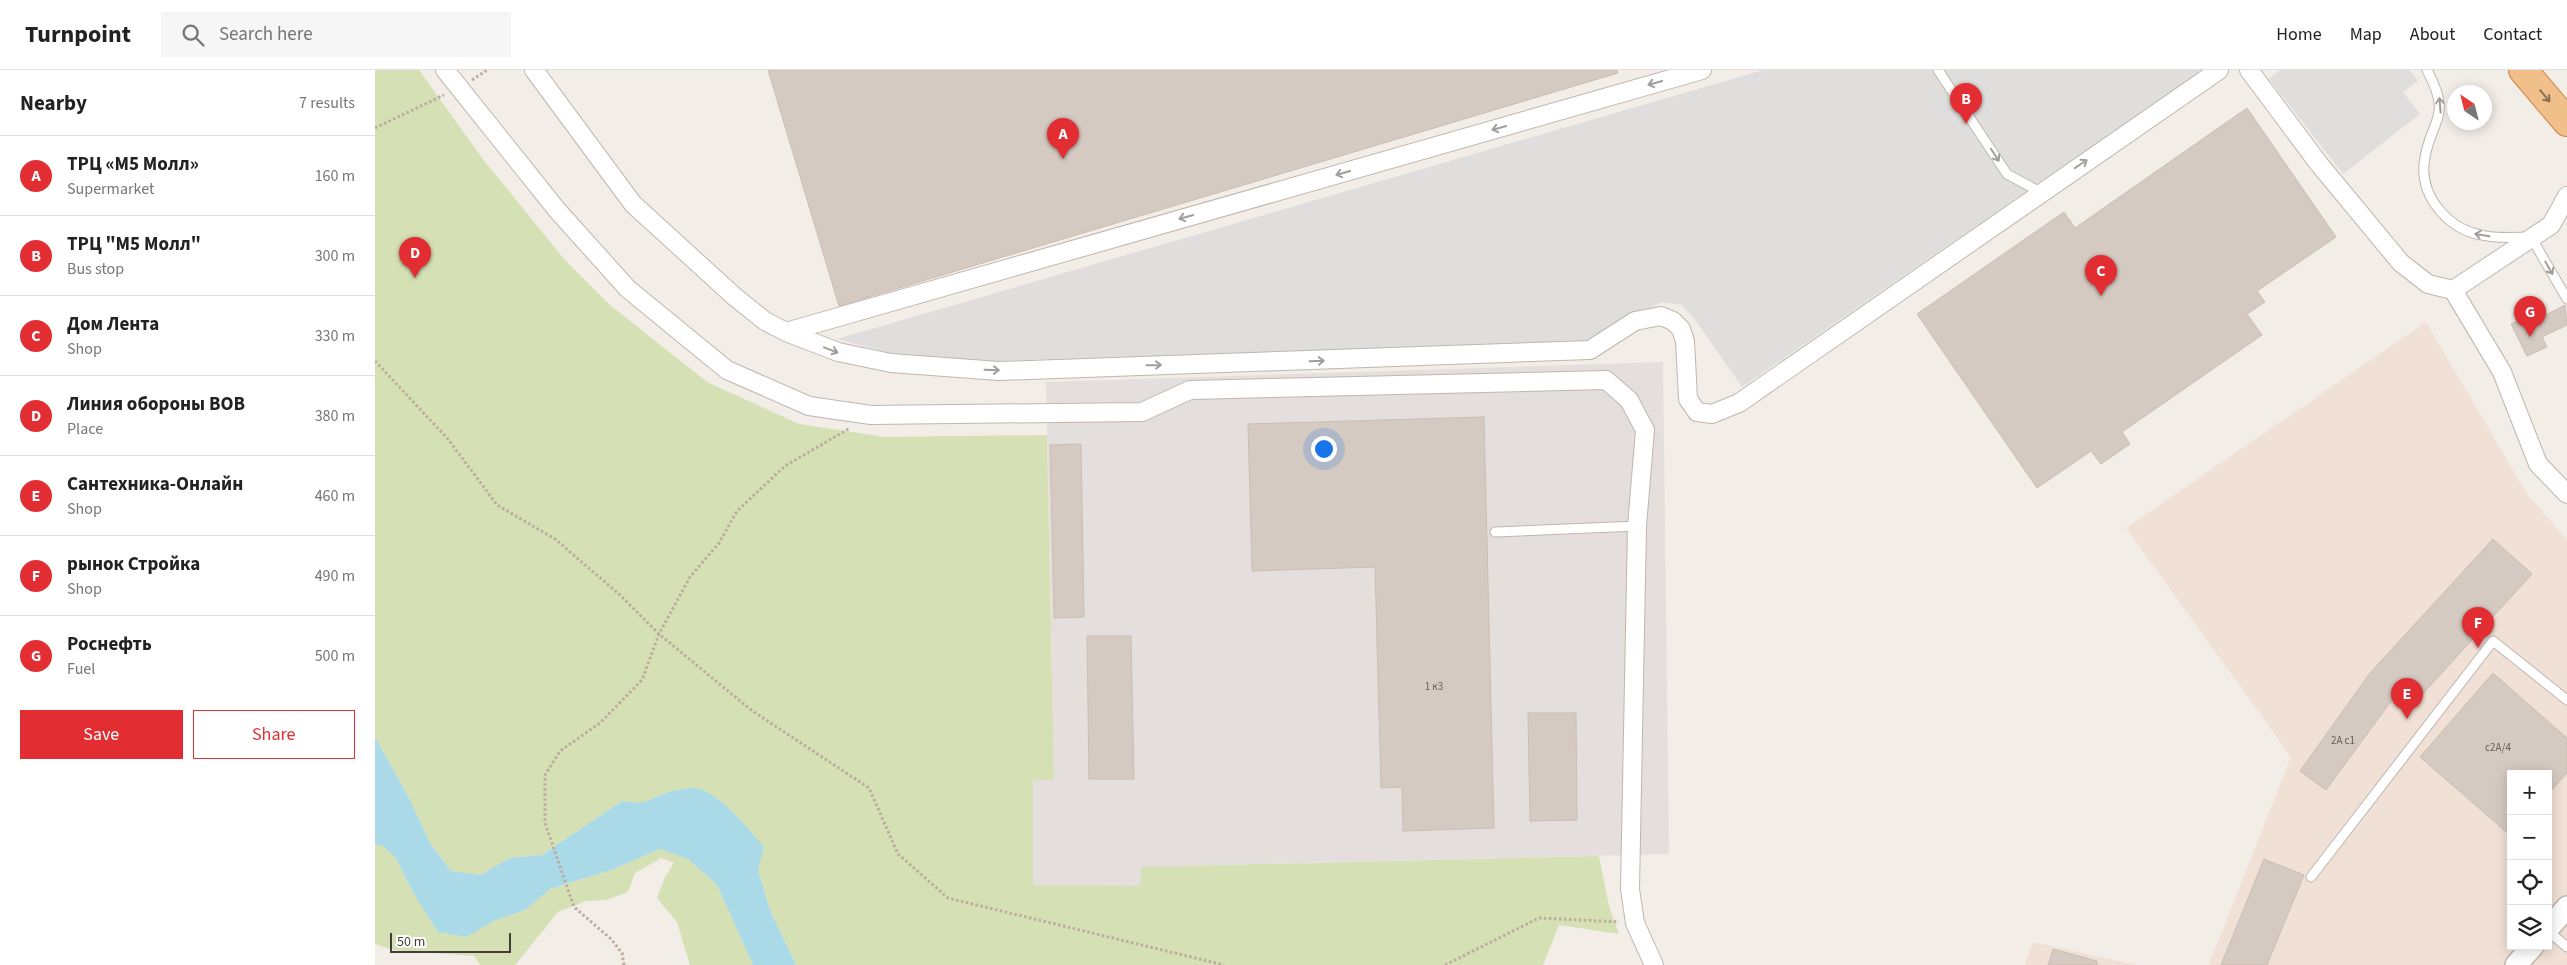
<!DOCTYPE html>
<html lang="en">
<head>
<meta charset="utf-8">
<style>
  body { margin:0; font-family:"Source Sans 3",sans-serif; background:#f6f6f6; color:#222 }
  .controls { position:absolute; right:15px; bottom:15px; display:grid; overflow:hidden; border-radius:0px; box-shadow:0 2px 12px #0003 }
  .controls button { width:45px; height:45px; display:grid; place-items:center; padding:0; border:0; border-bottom:1px solid #e0e0e0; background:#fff; color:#222; font:25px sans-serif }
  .compass { position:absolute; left:2072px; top:15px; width:45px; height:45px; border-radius:50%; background:#fff; box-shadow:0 2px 12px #0003; rotate:325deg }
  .scale { position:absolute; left:15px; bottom:12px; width:121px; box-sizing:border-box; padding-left:5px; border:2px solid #443d37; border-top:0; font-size:14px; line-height:18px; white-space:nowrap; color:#443d37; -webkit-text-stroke:4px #fff; paint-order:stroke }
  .you { position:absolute; left:948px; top:378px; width:18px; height:18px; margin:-12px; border:4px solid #fff; border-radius:50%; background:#1a73e8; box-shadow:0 0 0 8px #1a73e833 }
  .badge { display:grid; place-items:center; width:32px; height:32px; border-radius:50%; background:#e22e32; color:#fff; font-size:16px; font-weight:700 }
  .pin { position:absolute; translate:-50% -41px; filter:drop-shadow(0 1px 2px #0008) }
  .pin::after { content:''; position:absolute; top:26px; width:18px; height:15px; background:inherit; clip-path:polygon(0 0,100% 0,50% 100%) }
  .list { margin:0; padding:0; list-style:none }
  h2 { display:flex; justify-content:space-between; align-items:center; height:65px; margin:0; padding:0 20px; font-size:21px }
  h2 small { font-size:16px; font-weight:400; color:#767676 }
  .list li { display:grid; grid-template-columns:32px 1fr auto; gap:15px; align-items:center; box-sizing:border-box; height:80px; padding:0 20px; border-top:1px solid #e0e0e0 }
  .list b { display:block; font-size:19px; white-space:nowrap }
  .list p { margin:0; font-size:16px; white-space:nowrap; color:#767676 }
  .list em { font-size:16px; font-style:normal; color:#767676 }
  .actions { display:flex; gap:10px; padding:15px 20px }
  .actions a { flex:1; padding:11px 0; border:1px solid #e22e32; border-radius:0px; text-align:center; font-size:18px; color:#e22e32 }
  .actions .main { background:#e22e32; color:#fff }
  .icon { flex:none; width:28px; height:28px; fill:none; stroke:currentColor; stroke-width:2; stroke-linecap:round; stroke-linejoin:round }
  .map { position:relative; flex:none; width:2192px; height:895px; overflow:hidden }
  header { display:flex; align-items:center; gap:30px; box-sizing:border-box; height:70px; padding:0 25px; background:#fff; border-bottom:1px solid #e0e0e0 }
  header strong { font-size:24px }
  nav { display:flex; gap:28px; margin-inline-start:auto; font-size:18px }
  .search { width:350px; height:45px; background:#f6f6f6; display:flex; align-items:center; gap:12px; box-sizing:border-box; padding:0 18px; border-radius:0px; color:#767676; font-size:19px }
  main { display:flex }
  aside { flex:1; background:#fff }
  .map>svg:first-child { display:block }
</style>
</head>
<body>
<header>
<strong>Turnpoint</strong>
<div class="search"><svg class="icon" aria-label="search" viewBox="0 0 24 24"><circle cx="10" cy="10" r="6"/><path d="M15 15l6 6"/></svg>Search here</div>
<nav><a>Home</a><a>Map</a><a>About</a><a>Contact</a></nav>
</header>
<main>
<aside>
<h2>Nearby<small>7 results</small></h2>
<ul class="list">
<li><span class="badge">A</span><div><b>ТРЦ «М5 Молл»</b><p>Supermarket</p></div><em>160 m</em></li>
<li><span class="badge">B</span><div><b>ТРЦ &quot;М5 Молл&quot;</b><p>Bus stop</p></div><em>300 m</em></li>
<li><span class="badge">C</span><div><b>Дом Лента</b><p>Shop</p></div><em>330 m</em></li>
<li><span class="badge">D</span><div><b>Линия обороны ВОВ</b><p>Place</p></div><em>380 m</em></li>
<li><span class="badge">E</span><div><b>Сантехника-Онлайн</b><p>Shop</p></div><em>460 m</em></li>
<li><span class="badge">F</span><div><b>рынок Стройка</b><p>Shop</p></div><em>490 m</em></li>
<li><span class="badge">G</span><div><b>Роснефть</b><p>Fuel</p></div><em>500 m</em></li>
</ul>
<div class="actions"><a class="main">Save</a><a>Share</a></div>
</aside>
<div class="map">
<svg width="2192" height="895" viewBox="0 0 2192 895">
  <rect width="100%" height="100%" fill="#f2ede7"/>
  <path fill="#f1e0d5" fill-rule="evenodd" d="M 2051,252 L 2152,424 L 2192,470 L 2192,895 L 1834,895 L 1916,687 L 1751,458 ZM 2136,704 L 2173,704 L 2173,876 L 2136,876 Z
    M 1658,872 L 1762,895 L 1650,895 Z"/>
  <path fill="#e4dfdc" d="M 1288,292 L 1294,784 L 766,797 L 765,816 L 658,815 L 658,710 L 679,709 L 671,312 Z"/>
  <path fill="#d5e1b4" d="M 0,0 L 44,0 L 107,88 L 189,189 L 235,235 L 332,312 L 424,354 L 510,367 L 672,365 L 679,710 L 658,710 L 658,815 L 765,816 L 766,797 L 1224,786 L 1234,836 L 1244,864 L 1184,855 L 1168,895 L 421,895 L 395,840 L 383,800 L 388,777 C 376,761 341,719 320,718 C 313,718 301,720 294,722 C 269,730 275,735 247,731 L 167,785 L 134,788 L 106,805 L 76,801 L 55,773 L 34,728 L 0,667 Z
    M 0,774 L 8,776 L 20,787 L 40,826 L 63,862 L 90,867 L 121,850 L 150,840 L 175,819 L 236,800 L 285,778 L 313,789 L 342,815 L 378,895 L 315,895 L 302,852 L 282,828 L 290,807 L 299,793 L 286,788 L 260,803 L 253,822 L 231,830 L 211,831 L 183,842 L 140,895 L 105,895 L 99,886 L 18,880 L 0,874 Z"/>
  <path fill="#e0dedc" d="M 1388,0 L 1841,0 L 1669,109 L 1367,317 L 1321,251 L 1307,235 L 1287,232 L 1206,273 L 619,291 L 523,285 L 462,269 Z
    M 1905,0 L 2034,0 L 2043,11 L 2028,22 L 2045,44 L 1968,104 L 1894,9 Z"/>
  <path fill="#aad9e8" d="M 0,667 L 34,728 L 55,773 L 76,801 L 106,805 L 134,788 L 167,785 L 247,731 C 275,735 269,730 294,722 C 301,720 313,718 320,718 C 341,719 376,761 389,777 L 383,800 L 395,840 L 421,895 L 378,895 L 342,815 L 313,789 L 285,779 L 236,800 L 175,819 L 150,840 L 121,850 L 91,867 L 63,862 L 40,826 L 20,787 L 8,776 L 0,774 Z"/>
  <path fill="#d5cac1" stroke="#ccbdb2" d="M 393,0 L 1242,0 L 1243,3 L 464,236 Z
    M 1872,38 L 1961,167 L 1882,221 L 1890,232 L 1872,244 L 1887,265 L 1747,362 L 1755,374 L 1726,394 L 1716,381 L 1662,418 L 1542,244 L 1689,142 L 1700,158 Z
    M 2190,235 L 2192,255 L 2167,267 L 2172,277 L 2152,286 L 2136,254 L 2156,244 L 2159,251 Z
    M 1109,347 L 1119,758 L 1028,761 L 1027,717 L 1006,718 L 1000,497 L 877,501 L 873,354 Z
    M 706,374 L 709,547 L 679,548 L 675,375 Z
    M 2118,469 L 2157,504 L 2034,639 L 2020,626 L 1951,720 L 1925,701 L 1995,603 Z
    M 712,566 L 756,566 L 759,709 L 714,709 Z
    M 2118,603 L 2192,668 L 2192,703 L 2173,724 L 2173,704 L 2136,704 L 2136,766 L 2045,687 Z
    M 1153,643 L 1201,643 L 1202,750 L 1155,751 Z
    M 1889,789 L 1929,805 L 1892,895 L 1846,895 Z
    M 1678,879 L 1722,891 L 1722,895 L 1673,895 Z"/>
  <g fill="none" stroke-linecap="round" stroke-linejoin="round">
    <defs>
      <path id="service" d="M 1563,0 L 1632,104 L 1665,122
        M 2052,0 C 2079,50 2054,49 2049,94 C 2046,128 2074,159 2106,165 C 2122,169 2140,167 2156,167 L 2192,229
        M 1120,462 L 1262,456
        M 1936,807 L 2118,571 L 2192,630
        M 2173,861 L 2192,877"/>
      <path id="minor" d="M 70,0 L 182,140 L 253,219 L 352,300 L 434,336 L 496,345 L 767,342 L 815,320 L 1231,310 L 1254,330 L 1270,360 L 1262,456 L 1255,819 L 1260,853 L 1279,895
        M 159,0 L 258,134 L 360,227 L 390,251 L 411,262 L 463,282 L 516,293 L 624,301 L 1215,280 L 1260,251 L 1286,246 L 1298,251 L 1306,259 L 1310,271 L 1313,329 L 1322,342 L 1337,344 L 1364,333 L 1844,0
        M 1874,0 L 1944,94 L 2026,193 L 2053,214 L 2078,220 L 2127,302 L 2163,394 L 2192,424
        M 2078,220 L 2176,155 L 2192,126
        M 411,262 L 1327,0"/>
      <path id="tertiary" d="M 2173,859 L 2192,837
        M 2141,895 L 2158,876"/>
      <path id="trunk" d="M 2148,0 L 2192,52"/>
    </defs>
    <use href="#service" stroke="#bfb6ae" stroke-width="11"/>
    <use href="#minor" stroke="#bfb6ae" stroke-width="20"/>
    <use href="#tertiary" stroke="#bfb6ae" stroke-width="24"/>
    <use href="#trunk" stroke="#cc8447" stroke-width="30"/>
    <path stroke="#bcac9e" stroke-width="3" stroke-dasharray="2.5 2.5" stroke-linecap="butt" d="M 97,10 L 112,0
      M 0,58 L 69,25
      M 0,291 L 73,369 L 122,435 L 180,469 L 245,525 L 284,564 L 376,640 L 494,718 L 523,784 L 573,828 L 849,895
      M 249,895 L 247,883 L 236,869 L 199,837 L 170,753 L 170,705 L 185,681 L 225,653 L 267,610 L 284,564 L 315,507 L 344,473 L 362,441 L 410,396 L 475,358
      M 1070,895 L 1164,848 L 1244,852"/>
    <use href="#service" stroke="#fff" stroke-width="9"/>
    <use href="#minor" stroke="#fff" stroke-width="18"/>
    <use href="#tertiary" stroke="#fff" stroke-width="21"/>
    <use href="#trunk" stroke="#f0bf8a" stroke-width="28"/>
  </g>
  <defs><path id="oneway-shaft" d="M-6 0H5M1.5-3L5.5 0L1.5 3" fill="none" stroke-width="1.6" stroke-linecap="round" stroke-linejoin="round" transform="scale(1.25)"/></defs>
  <g stroke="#a29e9b">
    <use href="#oneway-shaft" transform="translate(1280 13) rotate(164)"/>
    <use href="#oneway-shaft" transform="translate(2065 35) rotate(-95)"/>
    <use href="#oneway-shaft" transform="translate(1124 58) rotate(164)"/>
    <use href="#oneway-shaft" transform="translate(1620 85) rotate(57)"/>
    <use href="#oneway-shaft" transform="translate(1706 94) rotate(-34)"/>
    <use href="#oneway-shaft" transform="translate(968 103) rotate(164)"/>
    <use href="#oneway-shaft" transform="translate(811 147) rotate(164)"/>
    <use href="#oneway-shaft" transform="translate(2107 165) rotate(-170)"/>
    <use href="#oneway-shaft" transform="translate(2174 198) rotate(60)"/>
    <use href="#oneway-shaft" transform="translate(456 280) rotate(21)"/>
    <use href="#oneway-shaft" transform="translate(942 291) rotate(-2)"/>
    <use href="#oneway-shaft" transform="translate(779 295) rotate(-1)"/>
    <use href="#oneway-shaft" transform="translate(617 300) rotate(2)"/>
  </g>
  <use stroke="#897158" href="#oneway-shaft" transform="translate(2170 26) rotate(50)"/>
  <g text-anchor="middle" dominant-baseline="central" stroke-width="5" stroke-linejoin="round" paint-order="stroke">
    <g font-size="11" fill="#68605a">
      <text x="1059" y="616">1 к3</text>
      <text x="1968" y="670">2А с1</text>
      <text x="2123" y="677">с2А/4</text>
    </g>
  </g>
</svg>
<div class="controls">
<button>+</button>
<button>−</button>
<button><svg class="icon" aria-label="locate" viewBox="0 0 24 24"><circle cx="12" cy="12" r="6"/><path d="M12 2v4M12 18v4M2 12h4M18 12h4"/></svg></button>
<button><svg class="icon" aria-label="layers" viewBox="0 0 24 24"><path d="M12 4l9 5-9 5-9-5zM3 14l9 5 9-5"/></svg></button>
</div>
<svg class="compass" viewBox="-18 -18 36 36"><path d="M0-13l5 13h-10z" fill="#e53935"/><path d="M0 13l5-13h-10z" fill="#767676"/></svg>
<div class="scale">50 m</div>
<div class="you"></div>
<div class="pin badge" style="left:688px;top:89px">A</div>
<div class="pin badge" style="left:1591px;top:54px">B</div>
<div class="pin badge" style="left:1726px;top:226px">C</div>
<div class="pin badge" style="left:40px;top:208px">D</div>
<div class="pin badge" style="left:2032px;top:649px">E</div>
<div class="pin badge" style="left:2103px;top:578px">F</div>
<div class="pin badge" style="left:2155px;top:267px">G</div>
</div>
</main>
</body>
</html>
